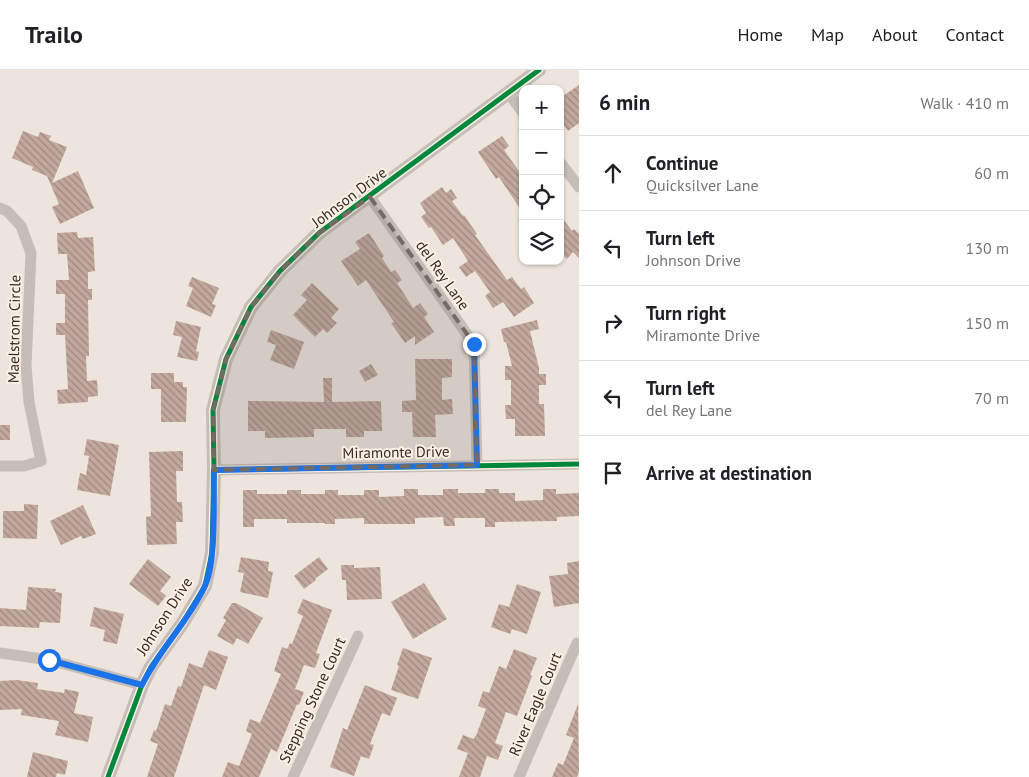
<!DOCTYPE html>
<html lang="en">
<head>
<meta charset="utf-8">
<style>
  body { margin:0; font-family:"PT Sans",sans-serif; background:#f6f6f6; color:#202124 }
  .controls { position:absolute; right:15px; top:15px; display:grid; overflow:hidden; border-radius:10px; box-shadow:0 1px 4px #0004 }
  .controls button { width:45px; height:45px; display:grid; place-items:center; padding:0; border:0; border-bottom:1px solid #e0e0e0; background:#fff; color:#202124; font:25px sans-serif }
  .stop { position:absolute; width:15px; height:15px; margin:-11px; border:4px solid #1a73e8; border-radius:50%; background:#fff }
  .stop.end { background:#1a73e8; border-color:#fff; box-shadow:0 1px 5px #0008 }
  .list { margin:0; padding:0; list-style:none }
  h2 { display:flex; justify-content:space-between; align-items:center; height:65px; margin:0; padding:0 20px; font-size:21px }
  h2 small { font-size:16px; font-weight:400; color:#757577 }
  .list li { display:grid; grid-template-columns:32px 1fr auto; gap:15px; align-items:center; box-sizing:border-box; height:75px; padding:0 20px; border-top:1px solid #e0e0e0 }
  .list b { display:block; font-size:19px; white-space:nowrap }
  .list p { margin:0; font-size:16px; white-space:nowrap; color:#757577 }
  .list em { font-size:16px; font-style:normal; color:#757577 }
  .icon { flex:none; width:28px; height:28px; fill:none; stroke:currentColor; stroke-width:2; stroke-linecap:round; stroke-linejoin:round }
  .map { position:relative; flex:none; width:579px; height:707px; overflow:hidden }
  header { display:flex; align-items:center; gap:30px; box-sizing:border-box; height:70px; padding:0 25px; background:#fff; border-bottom:1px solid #e0e0e0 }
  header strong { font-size:24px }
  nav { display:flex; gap:28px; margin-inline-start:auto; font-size:18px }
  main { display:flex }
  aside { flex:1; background:#fff }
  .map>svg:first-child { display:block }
</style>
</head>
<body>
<header>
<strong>Trailo</strong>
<nav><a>Home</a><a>Map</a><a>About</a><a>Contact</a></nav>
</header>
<main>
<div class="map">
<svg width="579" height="707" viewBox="0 0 579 707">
  <defs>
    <pattern id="building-back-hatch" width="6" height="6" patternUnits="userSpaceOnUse" patternTransform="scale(1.25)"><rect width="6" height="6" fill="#c2a89d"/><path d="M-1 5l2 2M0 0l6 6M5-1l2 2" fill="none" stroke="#9e8980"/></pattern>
  </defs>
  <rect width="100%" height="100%" fill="#ede5dd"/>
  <path fill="url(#building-back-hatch)" d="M 579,15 L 579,53 L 568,61 L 560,50 L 560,28 Z
    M 23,61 L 38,67 L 40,62 L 51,66 L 49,70 L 67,77 L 52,113 L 78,101 L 94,138 L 60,154 L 52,137 L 59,134 L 47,106 L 32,100 L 33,97 L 12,88 Z
    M 502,66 L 509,76 L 504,80 L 523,107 L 523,143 L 499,107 L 496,109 L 478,82 Z
    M 442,117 L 446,123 L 451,119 L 457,128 L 452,131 L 463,146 L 464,145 L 477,164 L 475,165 L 507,210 L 512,207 L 521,219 L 524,217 L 534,233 L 514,247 L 503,232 L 493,238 L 485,226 L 490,222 L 475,201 L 466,207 L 459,197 L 468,191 L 453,168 L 443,175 L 431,157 L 429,158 L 421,147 L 426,143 L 420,133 Z
    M 560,145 L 572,161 L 574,159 L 579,164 L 579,188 L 573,182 L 567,189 L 560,183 Z
    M 77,162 L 78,168 L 93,167 L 95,201 L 88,202 L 88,219 L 92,219 L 92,230 L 88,230 L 89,286 L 86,286 L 87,311 L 97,310 L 98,326 L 88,327 L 88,332 L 58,334 L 57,320 L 68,319 L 65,265 L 56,265 L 56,253 L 65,253 L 65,224 L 56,224 L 56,210 L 69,210 L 67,184 L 58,184 L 57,163 Z
    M 369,163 L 384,186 L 382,188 L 391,202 L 395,200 L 402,210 L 397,213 L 413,238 L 420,233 L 428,244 L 424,247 L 434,262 L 415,275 L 415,266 L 405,273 L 391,253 L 394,252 L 366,210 L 358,216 L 341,191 L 360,179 L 355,172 Z
    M 192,207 L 219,218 L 212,234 L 216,235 L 211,247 L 186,236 L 193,218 L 188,216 Z
    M 312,213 L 339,239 L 331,248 L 337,253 L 327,263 L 323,259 L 315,267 L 293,245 L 307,230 L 301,225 Z
    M 537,250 L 539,259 L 530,261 L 539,298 L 539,304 L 546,304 L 546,315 L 539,315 L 539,334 L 544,334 L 545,366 L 515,366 L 515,349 L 506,349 L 505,335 L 511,335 L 511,310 L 505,310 L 505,296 L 512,296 L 506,272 L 504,272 L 501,259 Z
    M 176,251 L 201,257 L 196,281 L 199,282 L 197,291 L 177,287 L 182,267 L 173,265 Z
    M 271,260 L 304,272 L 294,299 L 270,290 L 276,275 L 267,272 Z
    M 415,289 L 452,289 L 452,307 L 442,308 L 442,330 L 452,329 L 453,344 L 435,345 L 436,367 L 413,367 L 412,342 L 402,342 L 402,331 L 416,330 Z
    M 371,294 L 378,305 L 365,312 L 359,301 Z
    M 151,303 L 174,303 L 174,312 L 183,312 L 183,317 L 187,317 L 186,352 L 161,352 L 161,319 L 151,319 Z
    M 323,308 L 332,308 L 332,332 L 381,331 L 382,361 L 364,361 L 364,367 L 346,367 L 346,359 L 314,359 L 314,367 L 265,368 L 265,361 L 248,361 L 248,331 L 324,332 Z
    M 0,355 L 10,355 L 10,370 L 0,370 Z
    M 87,369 L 119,375 L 110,426 L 77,420 L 80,403 L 86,405 L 89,386 L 84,385 Z
    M 183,381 L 183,401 L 176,401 L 177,432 L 182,432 L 183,452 L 176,452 L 177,474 L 147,475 L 146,447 L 151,446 L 149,382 Z
    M 404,419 L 418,419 L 418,425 L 443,425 L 443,419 L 458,419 L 458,423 L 485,423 L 485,419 L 499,419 L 499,423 L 515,423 L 515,431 L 543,430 L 543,419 L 556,419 L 556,424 L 579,423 L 579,446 L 557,447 L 557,451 L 495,452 L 495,457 L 485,457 L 485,448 L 454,448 L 455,456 L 444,456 L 443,447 L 415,448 L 415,454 L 364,454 L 364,448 L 335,449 L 335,454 L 325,454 L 325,453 L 287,453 L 287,449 L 254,449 L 254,457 L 243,457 L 243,420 L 257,420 L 257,424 L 287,424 L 287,420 L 301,420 L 301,424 L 325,424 L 325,420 L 338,420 L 338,425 L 364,425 L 364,420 L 379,420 L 379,427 L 404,426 Z
    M 24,434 L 38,435 L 37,469 L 3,468 L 3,441 L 24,441 Z
    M 83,435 L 96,464 L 83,469 L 81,466 L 61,475 L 50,451 Z
    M 241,487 L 269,492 L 268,501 L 273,502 L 268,528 L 240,522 L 244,503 L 238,502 Z
    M 319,487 L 328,499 L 315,509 L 316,510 L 304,519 L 294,506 Z
    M 148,489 L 171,507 L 160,521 L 166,526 L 158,536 L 129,514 Z
    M 579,491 L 579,533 L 554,537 L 549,506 L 568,504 L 567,493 Z
    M 341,495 L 354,495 L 354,498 L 380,497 L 382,529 L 347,530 L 346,510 L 342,510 Z
    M 424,513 L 447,549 L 413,569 L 391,532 Z
    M 517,514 L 541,522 L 527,564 L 512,559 L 510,564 L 491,557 L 499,534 L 509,537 Z
    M 28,517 L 56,519 L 55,522 L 62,523 L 60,553 L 40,552 L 39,558 L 0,556 L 0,538 L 26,540 Z
    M 303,529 L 332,540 L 316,583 L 320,584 L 315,598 L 304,595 L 295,619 L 304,622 L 299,635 L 297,634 L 277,682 L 271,679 L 259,707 L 222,707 L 228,692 L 239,696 L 252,664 L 246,661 L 250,649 L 260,653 L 281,604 L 274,601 L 282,577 L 287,579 L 290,573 L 292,574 L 303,546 L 297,543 Z
    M 232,533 L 236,533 L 263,548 L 248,574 L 237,568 L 233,575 L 217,566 L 226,550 L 223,548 Z
    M 94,537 L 124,544 L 117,574 L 103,571 L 105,560 L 90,556 Z
    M 403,578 L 432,588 L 418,629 L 391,620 L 399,596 L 397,595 Z
    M 514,579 L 537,588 L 530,605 L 532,606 L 517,646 L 506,642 L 495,673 L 503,676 L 498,690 L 487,686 L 480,707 L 459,707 L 468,683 L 457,679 L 463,665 L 474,669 L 475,666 L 476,666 L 486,639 L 478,636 L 483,621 L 489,623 L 499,596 L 506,599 Z
    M 209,580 L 228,587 L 216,620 L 204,615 L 174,707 L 147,707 L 158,674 L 150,671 L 154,660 L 156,661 L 165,634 L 171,636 L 178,616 L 181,617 L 189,593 L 202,598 Z
    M 17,610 L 38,613 L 37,619 L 64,623 L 65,619 L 79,622 L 74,643 L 93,647 L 88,672 L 55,665 L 59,651 L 21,645 L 22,639 L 0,640 L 0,611 Z
    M 365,615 L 397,628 L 390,646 L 382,643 L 370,674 L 374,675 L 369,689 L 361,686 L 354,706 L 330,697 L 343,658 L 347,660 Z
    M 578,634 L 579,702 L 577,707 L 552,707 L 558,693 L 563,695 L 574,668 L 566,665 Z
    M 33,682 L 68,691 L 65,705 L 57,703 L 56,707 L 27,707 Z"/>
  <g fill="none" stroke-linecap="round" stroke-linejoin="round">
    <path stroke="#c5bdb7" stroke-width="11" d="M 508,22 L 523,43
      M 560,92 L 579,117
      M 370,127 L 474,274 L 477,395
      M 0,138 L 7,141 L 21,156 L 31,183 L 26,296 L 29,332 L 41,391 L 24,396 L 0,396
      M 214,400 L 579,394
      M 0,583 L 49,590 L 142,615
      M 293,707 L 358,566
      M 519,707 L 577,573"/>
    <path stroke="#c5bdb7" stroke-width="14" d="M 108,707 L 142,615 L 151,597 L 182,554 L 205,516 L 212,483 L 214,400 L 213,340 L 226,289 L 251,237 L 280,201 L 319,163 L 539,0"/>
    <defs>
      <path id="cycleway" d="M 214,400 L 579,394
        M 108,707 L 142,615 L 151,597 L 182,554 L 205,516 L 212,483 L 214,400 L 213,340 L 226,289 L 251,237 L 280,201 L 319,163 L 539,0"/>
    </defs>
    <use href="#cycleway" stroke="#faf0e3" stroke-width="8"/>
    <use href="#cycleway" stroke="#00873e" stroke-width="5"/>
  </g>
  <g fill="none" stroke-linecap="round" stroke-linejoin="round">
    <path stroke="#1a73e8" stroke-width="6" d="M 49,590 L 142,615 C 159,580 187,553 204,518 C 217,492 213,430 214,400 L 477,395 L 474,274"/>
  </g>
  <path fill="#756b65" fill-opacity="0.2" stroke="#756b65" stroke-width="4" stroke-dasharray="10 6" stroke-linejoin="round" d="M 370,127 L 474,274 L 477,395 L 214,400 L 213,340 L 226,289 L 251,237 L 280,201 L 319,163 Z"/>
  <g text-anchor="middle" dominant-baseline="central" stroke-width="4" stroke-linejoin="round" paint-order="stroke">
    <g font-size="15" fill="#352a25" stroke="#faf0e3">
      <text transform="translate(349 127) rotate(-37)">Johnson Drive</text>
      <text transform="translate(443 205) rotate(55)">del Rey Lane</text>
      <text transform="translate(14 259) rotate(-89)">Maelstrom Circle</text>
      <text transform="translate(396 382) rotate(-1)">Miramonte Drive</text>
      <text transform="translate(164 546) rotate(-57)">Johnson Drive</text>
      <text transform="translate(312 630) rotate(-65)">Stepping Stone Court</text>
      <text transform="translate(535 634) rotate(-67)">River Eagle Court</text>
    </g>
  </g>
</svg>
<div class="controls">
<button>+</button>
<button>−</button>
<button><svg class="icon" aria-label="locate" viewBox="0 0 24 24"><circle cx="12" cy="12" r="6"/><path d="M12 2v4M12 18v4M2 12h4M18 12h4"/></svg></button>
<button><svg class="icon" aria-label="layers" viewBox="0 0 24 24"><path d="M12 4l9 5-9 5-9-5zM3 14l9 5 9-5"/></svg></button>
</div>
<div class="stop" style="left:49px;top:590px"></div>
<div class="stop end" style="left:474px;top:274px"></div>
</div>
<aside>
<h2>6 min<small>Walk · 410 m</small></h2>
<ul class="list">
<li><svg class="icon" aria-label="ahead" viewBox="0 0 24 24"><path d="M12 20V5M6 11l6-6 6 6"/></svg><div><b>Continue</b><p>Quicksilver Lane</p></div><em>60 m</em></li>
<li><svg class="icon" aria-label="left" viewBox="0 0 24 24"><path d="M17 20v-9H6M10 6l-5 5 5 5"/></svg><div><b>Turn left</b><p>Johnson Drive</p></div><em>130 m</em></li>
<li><svg class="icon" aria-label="right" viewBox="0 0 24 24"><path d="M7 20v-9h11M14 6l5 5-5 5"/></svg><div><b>Turn right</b><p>Miramonte Drive</p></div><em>150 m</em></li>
<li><svg class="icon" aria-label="left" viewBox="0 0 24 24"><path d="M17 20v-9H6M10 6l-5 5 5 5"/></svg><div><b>Turn left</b><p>del Rey Lane</p></div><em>70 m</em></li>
<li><svg class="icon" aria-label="arrive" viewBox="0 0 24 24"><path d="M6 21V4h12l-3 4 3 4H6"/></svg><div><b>Arrive at destination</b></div></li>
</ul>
</aside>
</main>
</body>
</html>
